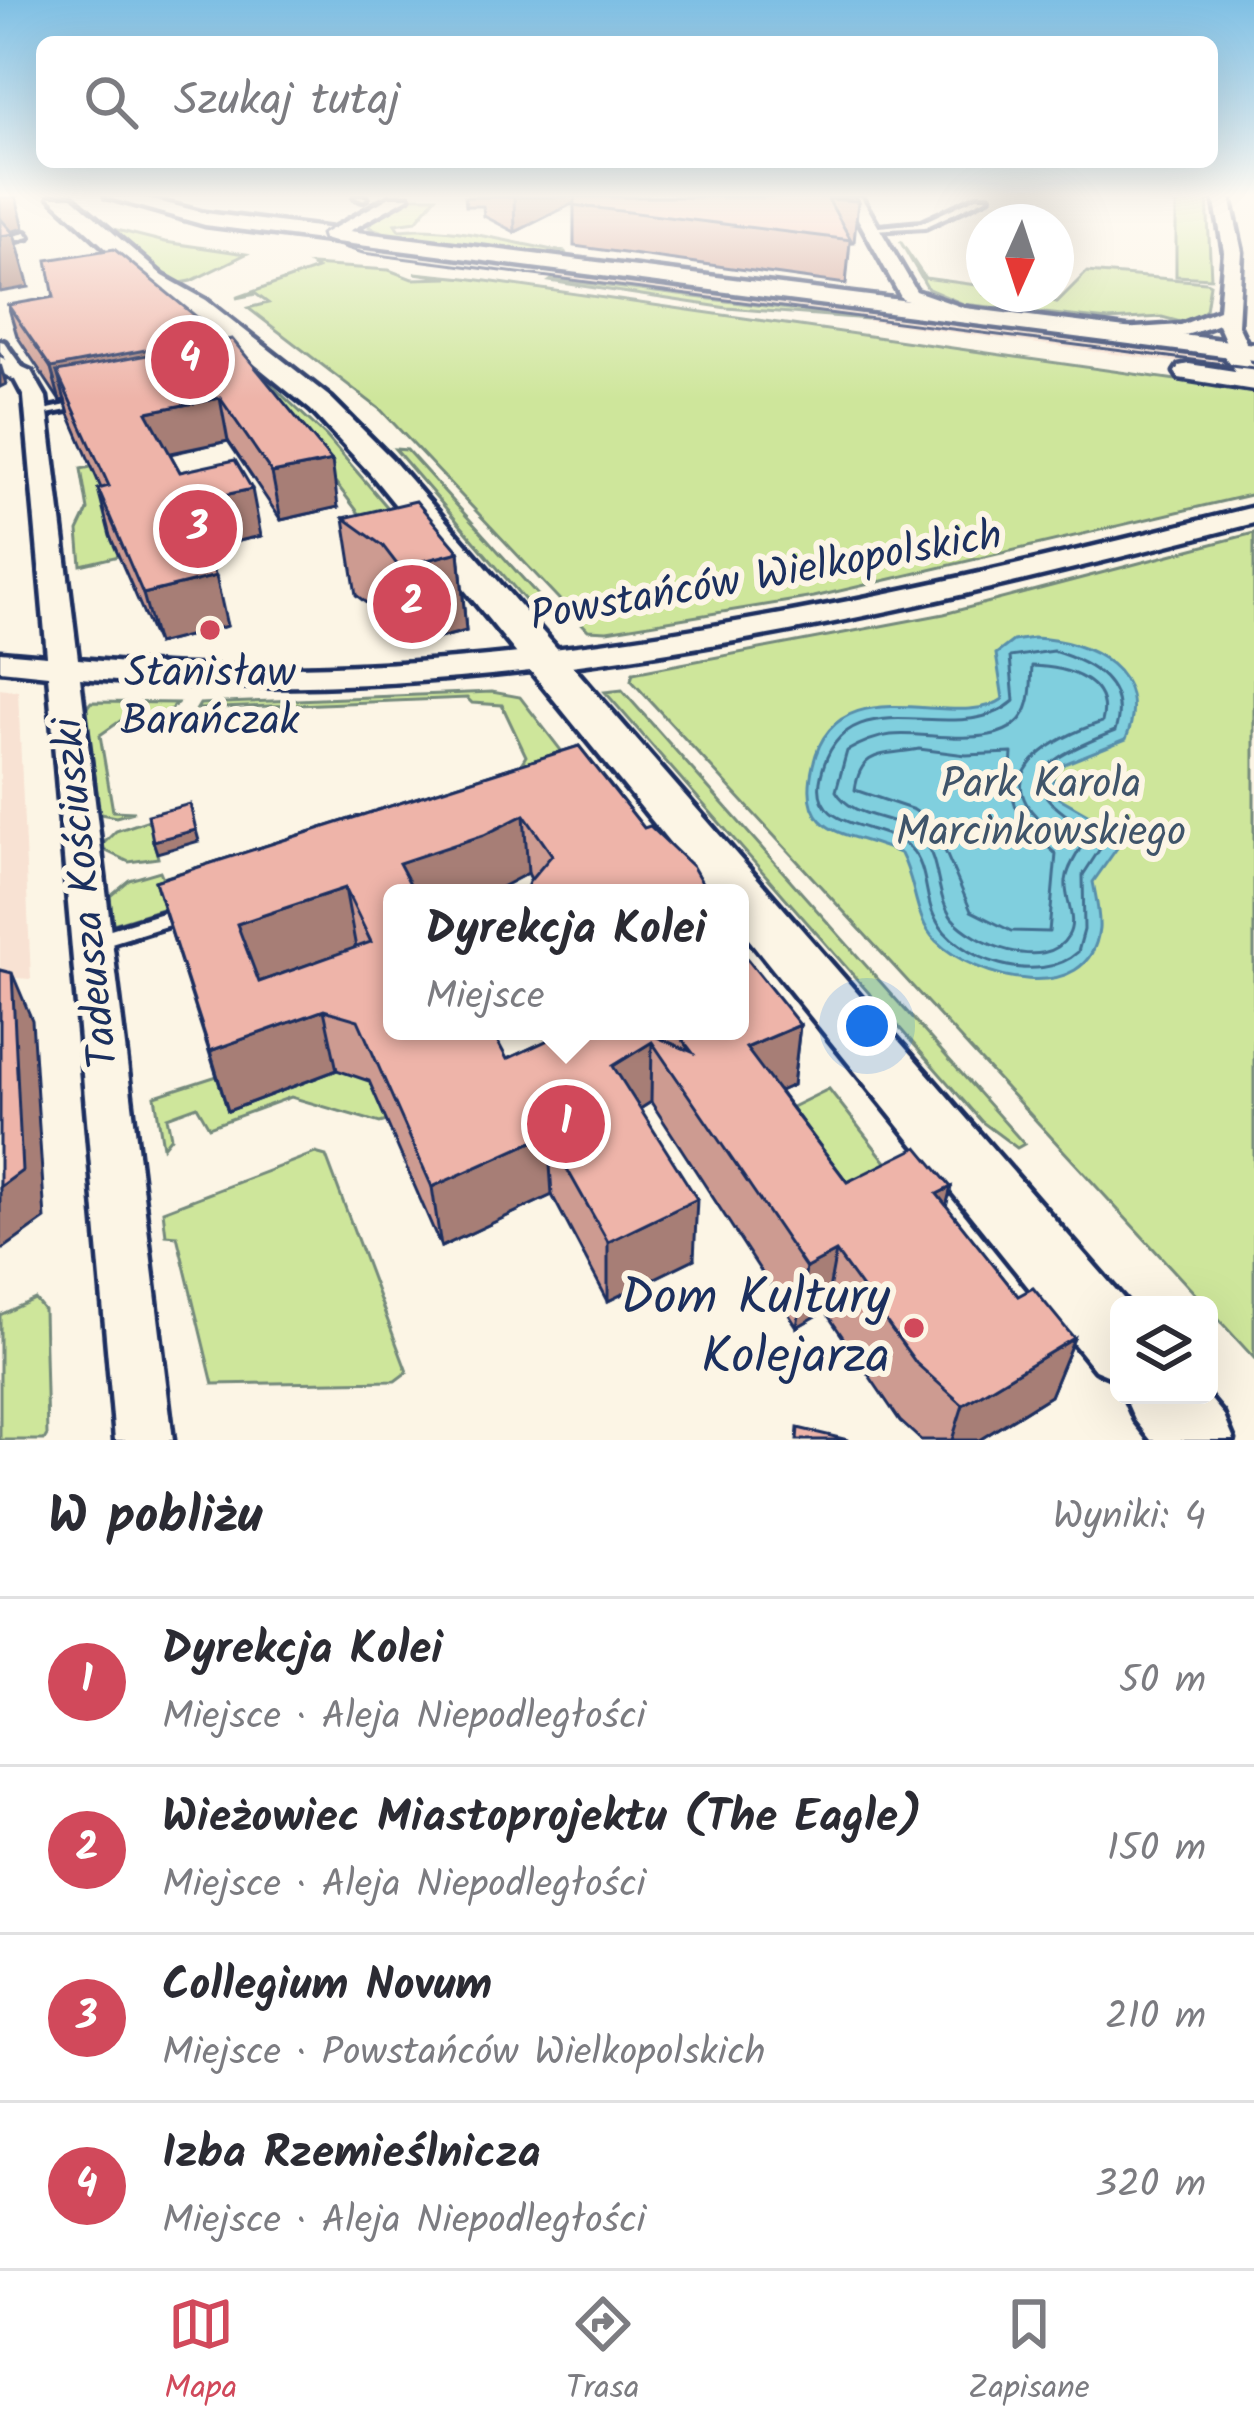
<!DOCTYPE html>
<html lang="pl">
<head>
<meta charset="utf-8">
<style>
  body { margin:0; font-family:Kalam,sans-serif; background:#f2f2f3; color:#2b2b33 }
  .controls { position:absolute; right:36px; bottom:36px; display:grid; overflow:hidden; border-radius:18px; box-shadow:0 12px 48px #0002 }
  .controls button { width:108px; height:108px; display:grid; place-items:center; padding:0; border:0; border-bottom:3px solid #e1e1e2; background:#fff; color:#2b2b33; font:60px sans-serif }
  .compass { position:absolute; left:966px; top:204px; width:108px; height:108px; border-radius:50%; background:#fff; box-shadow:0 12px 48px #0002; rotate:183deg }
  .you { position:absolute; left:867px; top:1026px; width:42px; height:42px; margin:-30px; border:9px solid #fff; border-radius:50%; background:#1a73e8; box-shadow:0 0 0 18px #1a73e833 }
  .badge { display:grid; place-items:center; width:78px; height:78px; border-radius:50%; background:#d1495b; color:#fff; font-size:39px; font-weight:700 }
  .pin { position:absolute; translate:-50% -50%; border:6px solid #fff; box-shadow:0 3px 12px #0006 }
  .popup { position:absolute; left:383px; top:884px; width:366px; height:156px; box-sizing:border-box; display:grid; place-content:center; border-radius:18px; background:#fff; filter:drop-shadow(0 3px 9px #0005); font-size:39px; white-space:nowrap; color:#7c7c81 }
  .popup b { font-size:45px; color:#2b2b33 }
  .popup::after { content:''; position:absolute; left:50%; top:100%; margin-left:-24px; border:24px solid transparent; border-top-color:#fff }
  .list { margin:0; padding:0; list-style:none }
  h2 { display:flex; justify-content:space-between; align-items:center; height:156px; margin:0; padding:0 48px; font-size:51px }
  h2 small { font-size:39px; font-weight:400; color:#7c7c81 }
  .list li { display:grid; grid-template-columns:78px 1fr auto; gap:36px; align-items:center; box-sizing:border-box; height:168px; padding:0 48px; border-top:3px solid #e1e1e2 }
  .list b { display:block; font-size:45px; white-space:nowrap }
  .list p { margin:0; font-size:39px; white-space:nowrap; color:#7c7c81 }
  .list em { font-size:39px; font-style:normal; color:#7c7c81 }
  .icon { flex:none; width:66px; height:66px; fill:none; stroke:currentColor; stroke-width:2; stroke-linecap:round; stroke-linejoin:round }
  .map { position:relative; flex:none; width:1254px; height:1440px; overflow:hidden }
  .search { position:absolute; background:#fff; box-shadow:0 12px 48px #0002; left:36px; right:36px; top:36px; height:132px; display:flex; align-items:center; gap:30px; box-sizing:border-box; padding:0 42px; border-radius:18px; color:#7c7c81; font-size:45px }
  .sheet { height:828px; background:#fff }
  nav { display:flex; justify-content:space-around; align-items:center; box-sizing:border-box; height:168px; border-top:3px solid #e1e1e2; background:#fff; font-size:33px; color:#7c7c81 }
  nav a { display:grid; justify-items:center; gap:6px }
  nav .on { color:#d1495b }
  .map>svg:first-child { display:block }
</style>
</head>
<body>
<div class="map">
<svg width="1254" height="1440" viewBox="0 0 1254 1440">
  <rect width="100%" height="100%" fill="#fcf5e5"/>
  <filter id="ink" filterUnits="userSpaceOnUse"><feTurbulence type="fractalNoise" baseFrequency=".00833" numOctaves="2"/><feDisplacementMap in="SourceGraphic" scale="24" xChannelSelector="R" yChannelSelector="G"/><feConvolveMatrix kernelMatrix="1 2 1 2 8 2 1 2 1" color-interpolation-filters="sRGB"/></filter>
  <g filter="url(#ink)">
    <path fill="#f8e2d3" d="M 561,273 L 1226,359 L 1234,370 L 553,279 Z
      M 0,688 L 18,691 L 31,979 L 0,977 Z"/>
    <path fill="#cee69b" stroke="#748a7c" stroke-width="3" d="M 411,197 L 436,197 L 416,221 L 395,224 L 399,230 C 454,224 511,244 565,252 L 567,257 L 391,235 L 369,227 L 370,220 Z
      M 1176,197 L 1207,197 L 1211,278 L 1176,276 Z
      M 101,226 L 165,242 L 246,254 L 191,281 L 175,284 Z
      M 900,241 L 925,278 L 984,286 L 984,294 L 1020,294 L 1057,302 L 1087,272 L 1206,282 L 1210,284 L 1206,310 L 1188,324 L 1162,317 L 1108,320 L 963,304 L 928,289 Z
      M 311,265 L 389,270 L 412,279 L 448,278 L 415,273 L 465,278 L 1246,390 L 1254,392 L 1254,494 L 814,597 L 607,631 L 588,630 L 381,410 L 248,308 L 268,303 L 256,294 L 236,298 L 317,269 Z
      M 553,279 L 868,319 L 727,308 L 550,281 Z
      M 265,379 L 326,436 L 389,509 L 361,516 L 257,380 Z
      M 395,449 L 407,450 L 544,602 L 530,606 Z
      M 125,460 L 104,493 L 119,556 L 81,565 L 78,531 L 88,510 L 81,469 Z
      M 1254,533 L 1254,1358 L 631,680 L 633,673 L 944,614 Z
      M 622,690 L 1024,1144 L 1017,1148 L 982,1122 L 605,692 Z
      M 492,692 L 520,697 L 583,779 L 113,924 L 110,896 L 129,880 L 160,871 L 163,878 L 519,767 L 526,756 L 502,705 L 472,703 L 467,698 L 197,709 L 200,704 Z
      M 91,702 L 177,703 L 168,712 L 126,717 L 100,735 L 113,811 L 134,812 L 116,817 L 100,814 L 86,709 Z
      M 149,820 L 158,858 L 129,862 L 104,850 L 103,844 L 116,831 Z
      M 340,1069 L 367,1076 L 387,1121 L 380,1123 L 291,1097 L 209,1127 L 197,1106 L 167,1117 L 171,1137 L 163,1147 L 155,1096 L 217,1076 Z
      M 829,1089 L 907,1189 L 859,1214 L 784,1111 Z
      M 315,1153 L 326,1156 L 407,1372 L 395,1381 L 213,1384 L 177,1236 L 166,1235 L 163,1211 Z
      M 35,1299 L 44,1310 L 47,1435 L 44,1440 L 0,1440 L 0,1315 Z"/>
    <path fill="#80cfde" stroke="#588fab" stroke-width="3" d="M 1033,638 C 1091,640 1153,672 1126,739 L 1064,764 L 1053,775 L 1056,796 L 1110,827 L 1118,836 L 1117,848 L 1093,882 C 1096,897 1100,914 1099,929 C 1090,1009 974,979 936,941 C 914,919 916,881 901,854 C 856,830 795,843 813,765 C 836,663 956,733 1003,699 L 996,654 L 1013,641 Z"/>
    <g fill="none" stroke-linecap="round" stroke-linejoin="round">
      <path stroke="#436f91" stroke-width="3" d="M 1053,651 C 1093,663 1130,684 1115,731 C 1017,770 1016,786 1105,841 L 1083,875 L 1084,930 L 1078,952 C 1040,987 955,961 934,916 C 924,895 928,866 910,848 C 883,821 808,832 821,776 C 844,672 956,752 1014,701 L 1010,657 Z
        M 1032,666 C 1066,667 1113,680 1102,722 C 1063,735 986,770 1040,820 C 1052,831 1068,837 1081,847 C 1075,858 1067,869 1066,881 C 1064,899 1078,919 1068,936 C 1046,974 972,943 952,918 C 935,895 941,862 923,840 C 900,812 855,823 836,791 L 847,751 C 861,743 874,737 891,735 C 928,730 1014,756 1028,704 C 1032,692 1031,678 1032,666 Z
        M 919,749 L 966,755 L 1012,753 C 1008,806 1016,820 1056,854 L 1049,932 L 1011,931 L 971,911 L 933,823 L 914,810 L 855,790 C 861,748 883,756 919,749 Z"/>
      <defs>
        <path id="service" d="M 355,197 L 365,197 L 366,198 L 362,200 Z
          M 977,197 L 988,197 L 925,227 L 872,230 L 868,228 L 921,223 Z
          M 26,233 L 29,237 L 0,245 L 0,239 Z
          M 0,341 L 4,342 L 27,374 L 27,378 L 19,378 L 0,351 Z
          M 89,400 L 93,401 L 93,405 L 37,416 L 31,413 Z
          M 188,905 L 195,907 L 198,912 L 195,917 L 95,948 L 88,946 L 85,941 L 88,936 Z"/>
        <path id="minor" d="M 390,197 L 409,197 L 339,237 L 325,233 Z
          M 846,197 L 861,197 L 916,291 L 976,312 L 976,320 L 962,320 L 902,299 Z
          M 1214,197 L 1230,197 L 1242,252 L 1238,325 L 1246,342 L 1242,352 L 1254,366 L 1254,386 L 1246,385 L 1221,352 L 1226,342 L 1218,324 C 1191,335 1136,352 1111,335 L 1121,329 L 1181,325 L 1219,310 L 1224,252 Z
          M 0,357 L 31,371 L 46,397 L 78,659 C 477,696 869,603 1254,507 L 1254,523 C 871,621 479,716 80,678 L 173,1440 L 115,1440 L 48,675 L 0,670 L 0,652 L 47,656 L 24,397 L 15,380 L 0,372 Z"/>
        <path id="tertiary" d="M 50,197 L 72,197 L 163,276 L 206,300 L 331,398 L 391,458 L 1129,1305 L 1119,1305 L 1119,1380 L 1095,1370 L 740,928 L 740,893 L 711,893 L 369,472 L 311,410 L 188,310 L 147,286 Z
          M 106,197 L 141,197 L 205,213 L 1254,344 L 1254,360 L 205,225 Z
          M 1189,364 L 1254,374 L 1254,390 L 1179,378 L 1175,372 L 1179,366 Z
          M 1124,1395 L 1207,1395 L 1223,1414 L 1234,1440 L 1151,1440 L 1135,1420 Z"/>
      </defs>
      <use href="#service" stroke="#1b2f5e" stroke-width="10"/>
      <use href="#minor" stroke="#1b2f5e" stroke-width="9"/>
      <use href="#tertiary" stroke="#1b2f5e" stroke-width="9"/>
      <use href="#service" fill="#fcf5e5" fill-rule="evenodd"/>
      <use href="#minor" fill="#fcf5e5" fill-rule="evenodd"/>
      <use href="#tertiary" fill="#fcf5e5" fill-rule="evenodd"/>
      <path stroke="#1b2f5e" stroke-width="3" d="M 381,197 L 320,234 L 322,240 L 363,253 L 1254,368"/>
    </g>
    <path fill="#cd9b91" stroke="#1b2f5e" stroke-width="3" d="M 465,197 L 855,197 L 858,201 L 854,242 L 850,242 L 846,284 L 574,246 L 574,203 L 515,232 L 484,216 L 483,206 L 466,206 Z
      M 8,305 L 200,328 L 220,341 L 338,507 L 281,520 L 228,441 L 170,454 L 180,472 L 261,536 L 202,549 L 227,626 L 157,644 L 110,536 L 98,489 L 101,488 L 69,414 L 65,400 L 60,401 L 17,336 Z
      M 344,518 L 459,552 L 466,631 L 408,646 L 393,624 L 356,595 Z
      M 579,746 L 644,828 L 531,879 L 528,873 L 490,893 L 392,893 L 507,1059 L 568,1031 L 740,1031 L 800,1025 L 793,1085 L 779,1091 L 847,1182 L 951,1187 L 946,1206 L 1018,1296 L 1074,1338 L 1050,1396 L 979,1440 L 921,1440 L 900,1421 L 825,1311 L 797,1327 L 651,1102 L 640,1109 L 694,1259 L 608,1301 L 552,1195 L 441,1247 L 369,1081 L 337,1070 L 228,1111 L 155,881 Z"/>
    <path fill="#a77e76" stroke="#1b2f5e" stroke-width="3" d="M 0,197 L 16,197 L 24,228 L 0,235 Z
      M 514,197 L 586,197 L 515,232 Z
      M 14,234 L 29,287 L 0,292 L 0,236 Z
      M 198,318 L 202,339 L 219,336 L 225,367 L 57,372 L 65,400 L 60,401 L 51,368 L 196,326 Z
      M 0,364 L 6,384 L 0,387 Z
      M 220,398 L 228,441 L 157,456 L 147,412 Z
      M 332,461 L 338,507 L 281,520 L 272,473 Z
      M 252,489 L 261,536 L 189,552 L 178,505 Z
      M 459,552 L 466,631 L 408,646 L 399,567 Z
      M 216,576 L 227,626 L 157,644 L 143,594 Z
      M 524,815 L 528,873 L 490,893 L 403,893 L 399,863 Z
      M 196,830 L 199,841 L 157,853 L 153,841 Z
      M 345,888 L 356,948 L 253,984 L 237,924 Z
      M 12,973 L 32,1020 L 45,1219 L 0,1251 L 0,1187 Z
      M 324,1010 L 337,1070 L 228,1111 L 210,1051 Z
      M 800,1025 L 793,1085 L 741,1108 L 746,1048 Z
      M 652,1042 L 651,1102 L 613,1126 L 613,1066 Z
      M 548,1135 L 552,1195 L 441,1247 L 432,1187 Z
      M 951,1187 L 936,1247 L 937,1194 Z
      M 697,1199 L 694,1259 L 608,1301 L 608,1242 Z
      M 836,1252 L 825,1311 L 797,1327 L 806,1268 Z
      M 1074,1338 L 1050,1396 L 979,1440 L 952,1440 L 963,1405 Z"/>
    <path fill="#eeb4a9" stroke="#1b2f5e" stroke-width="3" fill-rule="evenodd" d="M 576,197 L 855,197 L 858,201 L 828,199 L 851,240 L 573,205 Z
      M 0,218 L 14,234 L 0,236 Z
      M 114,249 L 198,318 L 196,326 L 219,336 L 51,368 L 8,305 L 54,297 L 47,260 Z
      M 232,339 L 332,461 L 272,473 L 220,398 L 147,412 L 180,472 L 235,460 L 252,489 L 178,505 L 216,576 L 143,594 L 98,489 L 109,486 L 57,372 Z
      M 416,501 L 459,552 L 399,567 L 383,546 L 344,518 Z
      M 579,746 L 644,828 L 650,826 L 693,867 L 708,893 L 525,893 L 529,882 L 552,855 L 524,815 L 484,835 L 399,863 L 415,893 L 392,893 L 392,1031 L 492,1031 L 507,1059 L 568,1031 L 643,1031 L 692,1052 L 676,1031 L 740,1031 L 740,950 L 800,1025 L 746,1048 L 847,1182 L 918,1147 L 951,1187 L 937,1194 L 1018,1296 L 1033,1288 L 1074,1338 L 963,1405 L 916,1363 L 836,1252 L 806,1268 L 652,1042 L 613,1066 L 697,1199 L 608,1242 L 548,1135 L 432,1187 L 358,1020 L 324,1010 L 210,1051 L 155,881 ZM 345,888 L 371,942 L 259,982 L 237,924 Z
      M 190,804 L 196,830 L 153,841 L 148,815 Z
      M 0,970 L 12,973 L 22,1171 L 0,1187 Z
      M 798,1428 L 848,1440 L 797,1440 Z"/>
  </g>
  <linearGradient id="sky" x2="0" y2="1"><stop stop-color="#7ebfe4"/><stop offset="0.49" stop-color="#fefaf3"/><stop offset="1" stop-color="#fefaf3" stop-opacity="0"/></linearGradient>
  <rect width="1254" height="399" fill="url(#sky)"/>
  <g fill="#d1495b" stroke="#fcf5e5" stroke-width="4.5">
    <circle cx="210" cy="630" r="12"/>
    <circle cx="914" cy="1328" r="12"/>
  </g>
  <g text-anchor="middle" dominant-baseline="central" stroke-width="12" stroke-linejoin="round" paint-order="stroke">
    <g font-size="42" fill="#1b2f5e" stroke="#fcf5e5">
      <text transform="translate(766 577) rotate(-10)">Powstańców Wielkopolskich</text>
      <text transform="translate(87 893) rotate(-96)">Tadeusza Kościuszki</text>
    </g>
    <g font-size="42" fill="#1b2f5e" stroke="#fcf5e5">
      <text x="210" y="674">Stanisław<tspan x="210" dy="48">Barańczak</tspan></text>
    </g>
    <g font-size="42" fill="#3f546a" stroke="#fcf5e5">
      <text x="1041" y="785">Park Karola<tspan x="1041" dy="48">Marcinkowskiego</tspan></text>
    </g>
    <g font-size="51" fill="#1b2f5e" stroke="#fcf5e5" text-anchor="end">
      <text x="890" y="1299">Dom Kultury<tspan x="890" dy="59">Kolejarza</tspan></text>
    </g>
  </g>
</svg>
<div class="controls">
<button><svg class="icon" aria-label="layers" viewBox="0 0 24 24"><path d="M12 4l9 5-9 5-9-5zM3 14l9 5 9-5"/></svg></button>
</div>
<svg class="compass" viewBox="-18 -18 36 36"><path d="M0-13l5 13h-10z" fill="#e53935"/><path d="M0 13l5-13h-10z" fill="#7c7c81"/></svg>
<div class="you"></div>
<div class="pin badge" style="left:566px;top:1124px">1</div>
<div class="popup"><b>Dyrekcja Kolei</b>Miejsce</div>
<div class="pin badge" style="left:412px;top:604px">2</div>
<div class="pin badge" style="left:198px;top:529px">3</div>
<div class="pin badge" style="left:190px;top:360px">4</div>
<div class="search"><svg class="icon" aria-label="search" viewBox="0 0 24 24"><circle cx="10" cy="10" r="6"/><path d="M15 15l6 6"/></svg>Szukaj tutaj</div>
</div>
<section class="sheet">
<h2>W pobliżu<small>Wyniki: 4</small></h2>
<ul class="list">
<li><span class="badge">1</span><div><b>Dyrekcja Kolei</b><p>Miejsce · Aleja Niepodległości</p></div><em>50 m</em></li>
<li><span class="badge">2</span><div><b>Wieżowiec Miastoprojektu (The Eagle)</b><p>Miejsce · Aleja Niepodległości</p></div><em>150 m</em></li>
<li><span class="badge">3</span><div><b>Collegium Novum</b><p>Miejsce · Powstańców Wielkopolskich</p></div><em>210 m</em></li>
<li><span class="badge">4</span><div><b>Izba Rzemieślnicza</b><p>Miejsce · Aleja Niepodległości</p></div><em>320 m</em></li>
</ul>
</section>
<nav>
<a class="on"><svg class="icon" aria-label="map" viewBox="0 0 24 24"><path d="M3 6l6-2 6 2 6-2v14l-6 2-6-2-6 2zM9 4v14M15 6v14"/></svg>Mapa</a>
<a><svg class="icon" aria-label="directions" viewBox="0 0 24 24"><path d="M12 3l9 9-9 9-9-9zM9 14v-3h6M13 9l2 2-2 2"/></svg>Trasa</a>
<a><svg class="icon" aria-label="saved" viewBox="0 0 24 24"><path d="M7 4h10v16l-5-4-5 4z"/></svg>Zapisane</a>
</nav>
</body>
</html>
